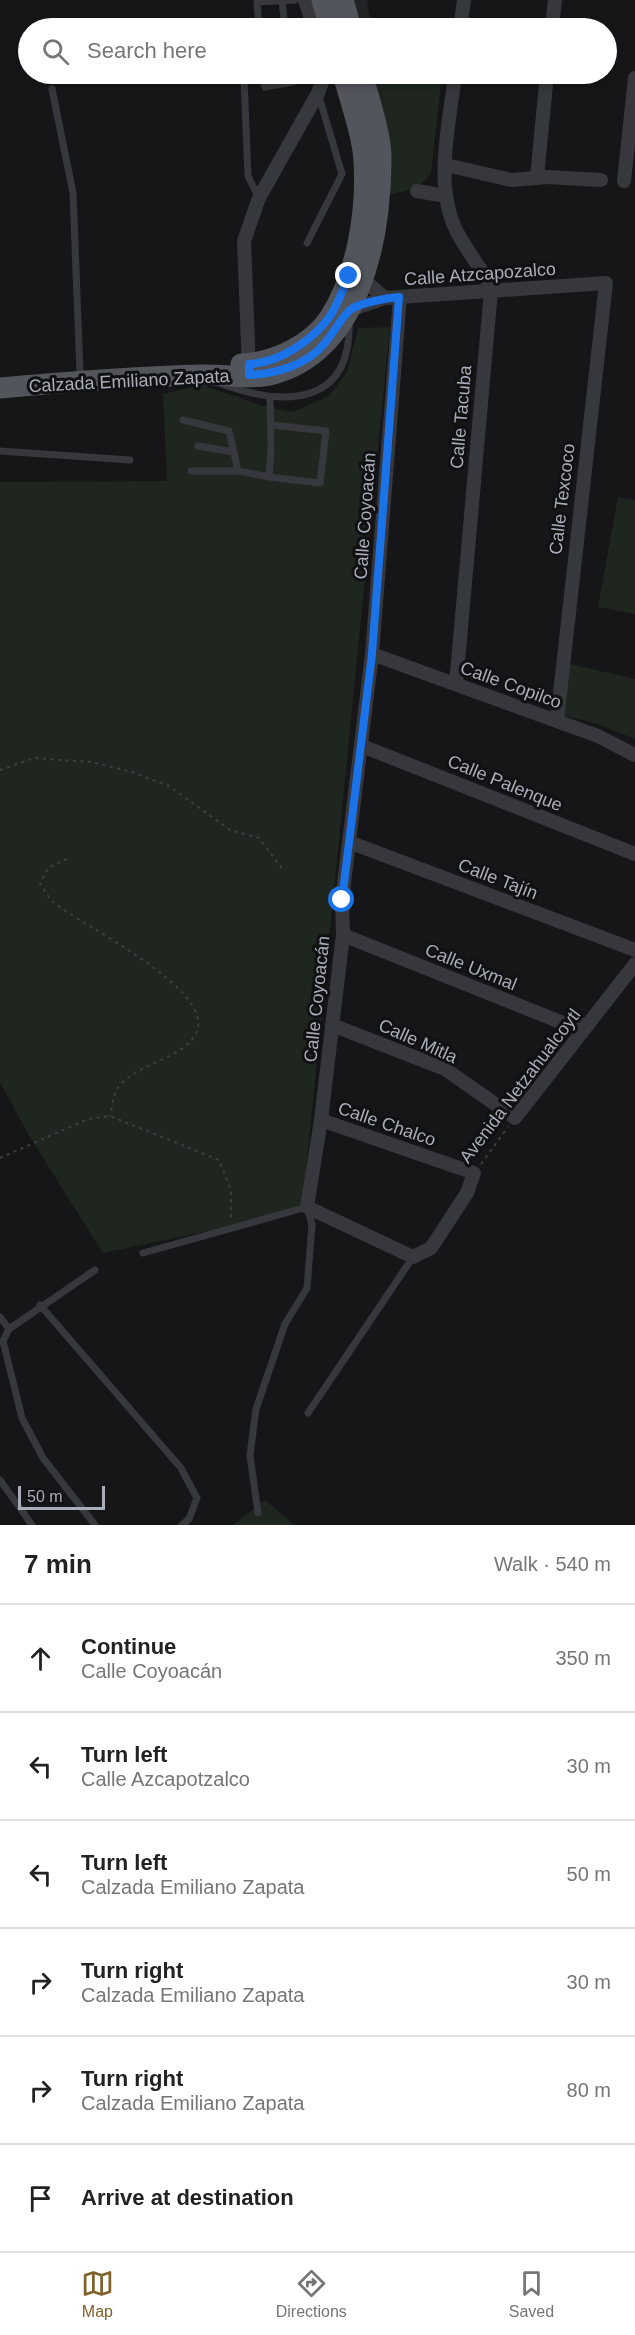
<!DOCTYPE html>
<html lang="en">
<head>
<meta charset="utf-8">
<style>
  body { margin:0; font-family:Arial,sans-serif; background:#f2f2f2; color:#222 }
  .scale { position:absolute; left:18px; bottom:15px; width:87px; box-sizing:border-box; padding-left:6px; border:3px solid #a8adb8; border-top:0; font-size:16px; line-height:21px; white-space:nowrap; color:#a8adb8; -webkit-text-stroke:4px #111113; paint-order:stroke }
  .stop { position:absolute; width:18px; height:18px; margin:-14px; border:4px solid #1a73e8; border-radius:50%; background:#fff }
  .stop.end { background:#1a73e8; border-color:#fff; box-shadow:0 2px 6px #0008 }
  .list { margin:0; padding:0; list-style:none }
  h2 { display:flex; justify-content:space-between; align-items:center; height:78px; margin:0; padding:0 24px; font-size:26px }
  h2 small { font-size:20px; font-weight:400; color:#767676 }
  .list li { display:grid; grid-template-columns:39px 1fr auto; gap:18px; align-items:center; box-sizing:border-box; height:108px; padding:0 24px; border-top:2px solid #e0e0e0 }
  .list b { display:block; font-size:22px; white-space:nowrap }
  .list p { margin:0; font-size:20px; white-space:nowrap; color:#767676 }
  .list em { font-size:20px; font-style:normal; color:#767676 }
  .icon { flex:none; width:33px; height:33px; fill:none; stroke:currentColor; stroke-width:2; stroke-linecap:round; stroke-linejoin:round }
  .map { position:relative; flex:none; width:635px; height:1525px; overflow:hidden }
  .search { position:absolute; background:#fff; box-shadow:0 3px 9px #0003; left:18px; right:18px; top:18px; height:66px; display:flex; align-items:center; gap:15px; box-sizing:border-box; padding:0 21px; border-radius:33px; color:#767676; font-size:22px }
  .sheet { height:726px; background:#fff }
  nav { display:flex; justify-content:space-around; align-items:center; box-sizing:border-box; height:84px; border-top:2px solid #e0e0e0; background:#fff; font-size:16px; color:#767676 }
  nav a { display:grid; justify-items:center; gap:3px }
  nav .on { color:#80622a }
  .map>svg:first-child { display:block }
</style>
</head>
<body>
<div class="map">
<svg width="635" height="1525" viewBox="0 0 635 1525">
  <rect width="100%" height="100%" fill="#161618"/>
  <path fill="#222225" d="M 348,0 L 367,0 L 372,28 L 355,28 Z"/>
  <path fill="#1e261f" d="M 378,74 L 442,74 L 431,173 C 420,189 407,190 389,195 L 373,76 Z
    M 390,327 L 302,1211 L 103,1253 L 28,1134 L 0,1082 L 0,482 L 167,481 L 163,394 L 202,385 L 263,406 L 293,412 L 329,396 L 347,372 L 358,328 Z
    M 618,497 L 635,500 L 635,614 L 598,607 Z
    M 566,663 L 635,679 L 635,739 L 598,724 L 561,715 Z
    M 265,1500 L 294,1525 L 233,1525 Z"/>
  <g fill="none" stroke-linecap="round" stroke-linejoin="round">
    <path stroke="#3d3f44" stroke-width="2" stroke-dasharray="3 4.5" stroke-linecap="butt" d="M 0,770 L 34,758 L 91,762 L 132,772 L 169,786 L 230,830 L 259,838 L 284,871
      M 67,859 L 49,867 L 40,883 C 44,889 48,897 53,902 C 81,925 213,988 197,1031 C 186,1060 135,1062 117,1089 C 113,1096 112,1108 110,1116
      M 0,1158 L 88,1119 L 110,1116 L 219,1160 L 231,1190 L 231,1218
      M 481,1164 L 508,1127"/>
    <path stroke="#37383d" stroke-width="7" d="M 282,1 L 285,28
      M 259,28 L 257,2 L 295,0
      M 263,76 L 265,87 L 293,82 L 291,74
      M 52,89 L 73,193 L 80,373
      M 259,198 L 248,176 L 244,79 L 263,76 L 263,74
      M 307,243 L 342,174 L 318,93
      M 219,383 C 283,407 353,408 349,319
      M 183,420 L 229,431 L 238,471
      M 198,446 L 234,452
      M 0,451 L 130,460
      M 191,471 L 238,471 L 269,477 L 271,449 L 270,397
      M 269,477 L 320,483 L 326,431 L 271,425
      M 143,1253 L 307,1207 L 312,1225 L 307,1288 L 285,1324 L 256,1409 L 250,1455 L 258,1513
      M 95,1270 L 9,1329 L 3,1341 L 22,1418 L 43,1458 L 95,1525
      M 40,1305 L 181,1468 L 197,1498 L 189,1519 L 182,1525
      M 0,1317 L 9,1329
      M 308,1413 L 413,1257
      M 0,1480 L 32,1525"/>
    <path stroke="#37383d" stroke-width="14" d="M 305,0 L 314,28
      M 460,28 L 464,0
      M 552,28 L 555,0
      M 455,74 C 450,122 433,186 457,232 C 466,249 479,266 489,283 L 491,291 L 456,684
      M 446,165 L 511,180 L 548,177 L 601,180
      M 537,177 L 547,74
      M 624,181 L 635,78
      M 417,191 L 446,196
      M 364,280 L 385,298
      M 350,310 L 385,298 L 606,283 L 557,720
      M 249,370 L 244,241 L 259,198 L 318,93 L 325,74
      M 372,654 L 598,736 L 635,755
      M 362,746 L 635,854
      M 349,842 L 635,950
      M 343,935 L 563,1023 L 588,1025
      M 332,1025 L 445,1069 L 515,1118 L 635,964
      M 321,1120 L 474,1173 L 467,1193 L 431,1248 L 413,1257 L 307,1207 L 321,1120 L 343,935 L 342,900 L 349,842 L 372,654 L 400,297"/>
    <path stroke="#53555c" stroke-width="21" d="M 322,0 L 330,28
      M 343,0 L 351,28
      M 241,364 C 273,363 312,345 330,317 C 357,274 367,212 364,162 C 363,136 350,100 343,74
      M 0,388 C 66,382 133,377 200,375 C 223,374 251,380 273,374 C 360,350 380,240 381,162 C 382,136 369,99 362,74"/>
  </g>
  <g fill="none" stroke-linecap="round" stroke-linejoin="round">
    <path stroke="#1a73e8" stroke-width="8" d="M 342,900 L 372,654 L 399,297 C 388,298 358,303 350,310 C 340,319 333,334 324,344 C 307,365 275,374 249,375 L 249,364 C 278,363 310,342 328,319 C 337,307 343,289 349,276"/>
  </g>
  <g text-anchor="middle" dominant-baseline="central" stroke-width="6" stroke-linejoin="round" paint-order="stroke">
    <g font-size="18" fill="#a8adb8" stroke="#111113">
      <text transform="translate(480 274) rotate(-4)">Calle Atzcapozalco</text>
      <text transform="translate(129 381) rotate(-3)">Calzada Emiliano Zapata</text>
      <text transform="translate(461 417) rotate(-85)">Calle Tacuba</text>
      <text transform="translate(562 499) rotate(-83)">Calle Texcoco</text>
      <text transform="translate(365 516) rotate(-86)">Calle Coyoacán</text>
      <text transform="translate(511 685) rotate(20)">Calle Copilco</text>
      <text transform="translate(505 783) rotate(22)">Calle Palenque</text>
      <text transform="translate(498 879) rotate(21)">Calle Tajín</text>
      <text transform="translate(471 967) rotate(22)">Calle Uxmal</text>
      <text transform="translate(317 999) rotate(-84)">Calle Coyoacán</text>
      <text transform="translate(418 1041) rotate(24)">Calle Mitla</text>
      <text transform="translate(520 1086) rotate(-53)">Avenida Netzahualcoytl</text>
      <text transform="translate(387 1124) rotate(19)">Calle Chalco</text>
    </g>
  </g>
</svg>
<div class="scale">50 m</div>
<div class="stop" style="left:342px;top:900px"></div>
<div class="stop end" style="left:349px;top:276px"></div>
<div class="search"><svg class="icon" aria-label="search" viewBox="0 0 24 24"><circle cx="10" cy="10" r="6"/><path d="M15 15l6 6"/></svg>Search here</div>
</div>
<section class="sheet">
<h2>7 min<small>Walk · 540 m</small></h2>
<ul class="list">
<li><svg class="icon" aria-label="ahead" viewBox="0 0 24 24"><path d="M12 20V5M6 11l6-6 6 6"/></svg><div><b>Continue</b><p>Calle Coyoacán</p></div><em>350 m</em></li>
<li><svg class="icon" aria-label="left" viewBox="0 0 24 24"><path d="M17 20v-9H6M10 6l-5 5 5 5"/></svg><div><b>Turn left</b><p>Calle Azcapotzalco</p></div><em>30 m</em></li>
<li><svg class="icon" aria-label="left" viewBox="0 0 24 24"><path d="M17 20v-9H6M10 6l-5 5 5 5"/></svg><div><b>Turn left</b><p>Calzada Emiliano Zapata</p></div><em>50 m</em></li>
<li><svg class="icon" aria-label="right" viewBox="0 0 24 24"><path d="M7 20v-9h11M14 6l5 5-5 5"/></svg><div><b>Turn right</b><p>Calzada Emiliano Zapata</p></div><em>30 m</em></li>
<li><svg class="icon" aria-label="right" viewBox="0 0 24 24"><path d="M7 20v-9h11M14 6l5 5-5 5"/></svg><div><b>Turn right</b><p>Calzada Emiliano Zapata</p></div><em>80 m</em></li>
<li><svg class="icon" aria-label="arrive" viewBox="0 0 24 24"><path d="M6 21V4h12l-3 4 3 4H6"/></svg><div><b>Arrive at destination</b></div></li>
</ul>
</section>
<nav>
<a class="on"><svg class="icon" aria-label="map" viewBox="0 0 24 24"><path d="M3 6l6-2 6 2 6-2v14l-6 2-6-2-6 2zM9 4v14M15 6v14"/></svg>Map</a>
<a><svg class="icon" aria-label="directions" viewBox="0 0 24 24"><path d="M12 3l9 9-9 9-9-9zM9 14v-3h6M13 9l2 2-2 2"/></svg>Directions</a>
<a><svg class="icon" aria-label="saved" viewBox="0 0 24 24"><path d="M7 4h10v16l-5-4-5 4z"/></svg>Saved</a>
</nav>
</body>
</html>
